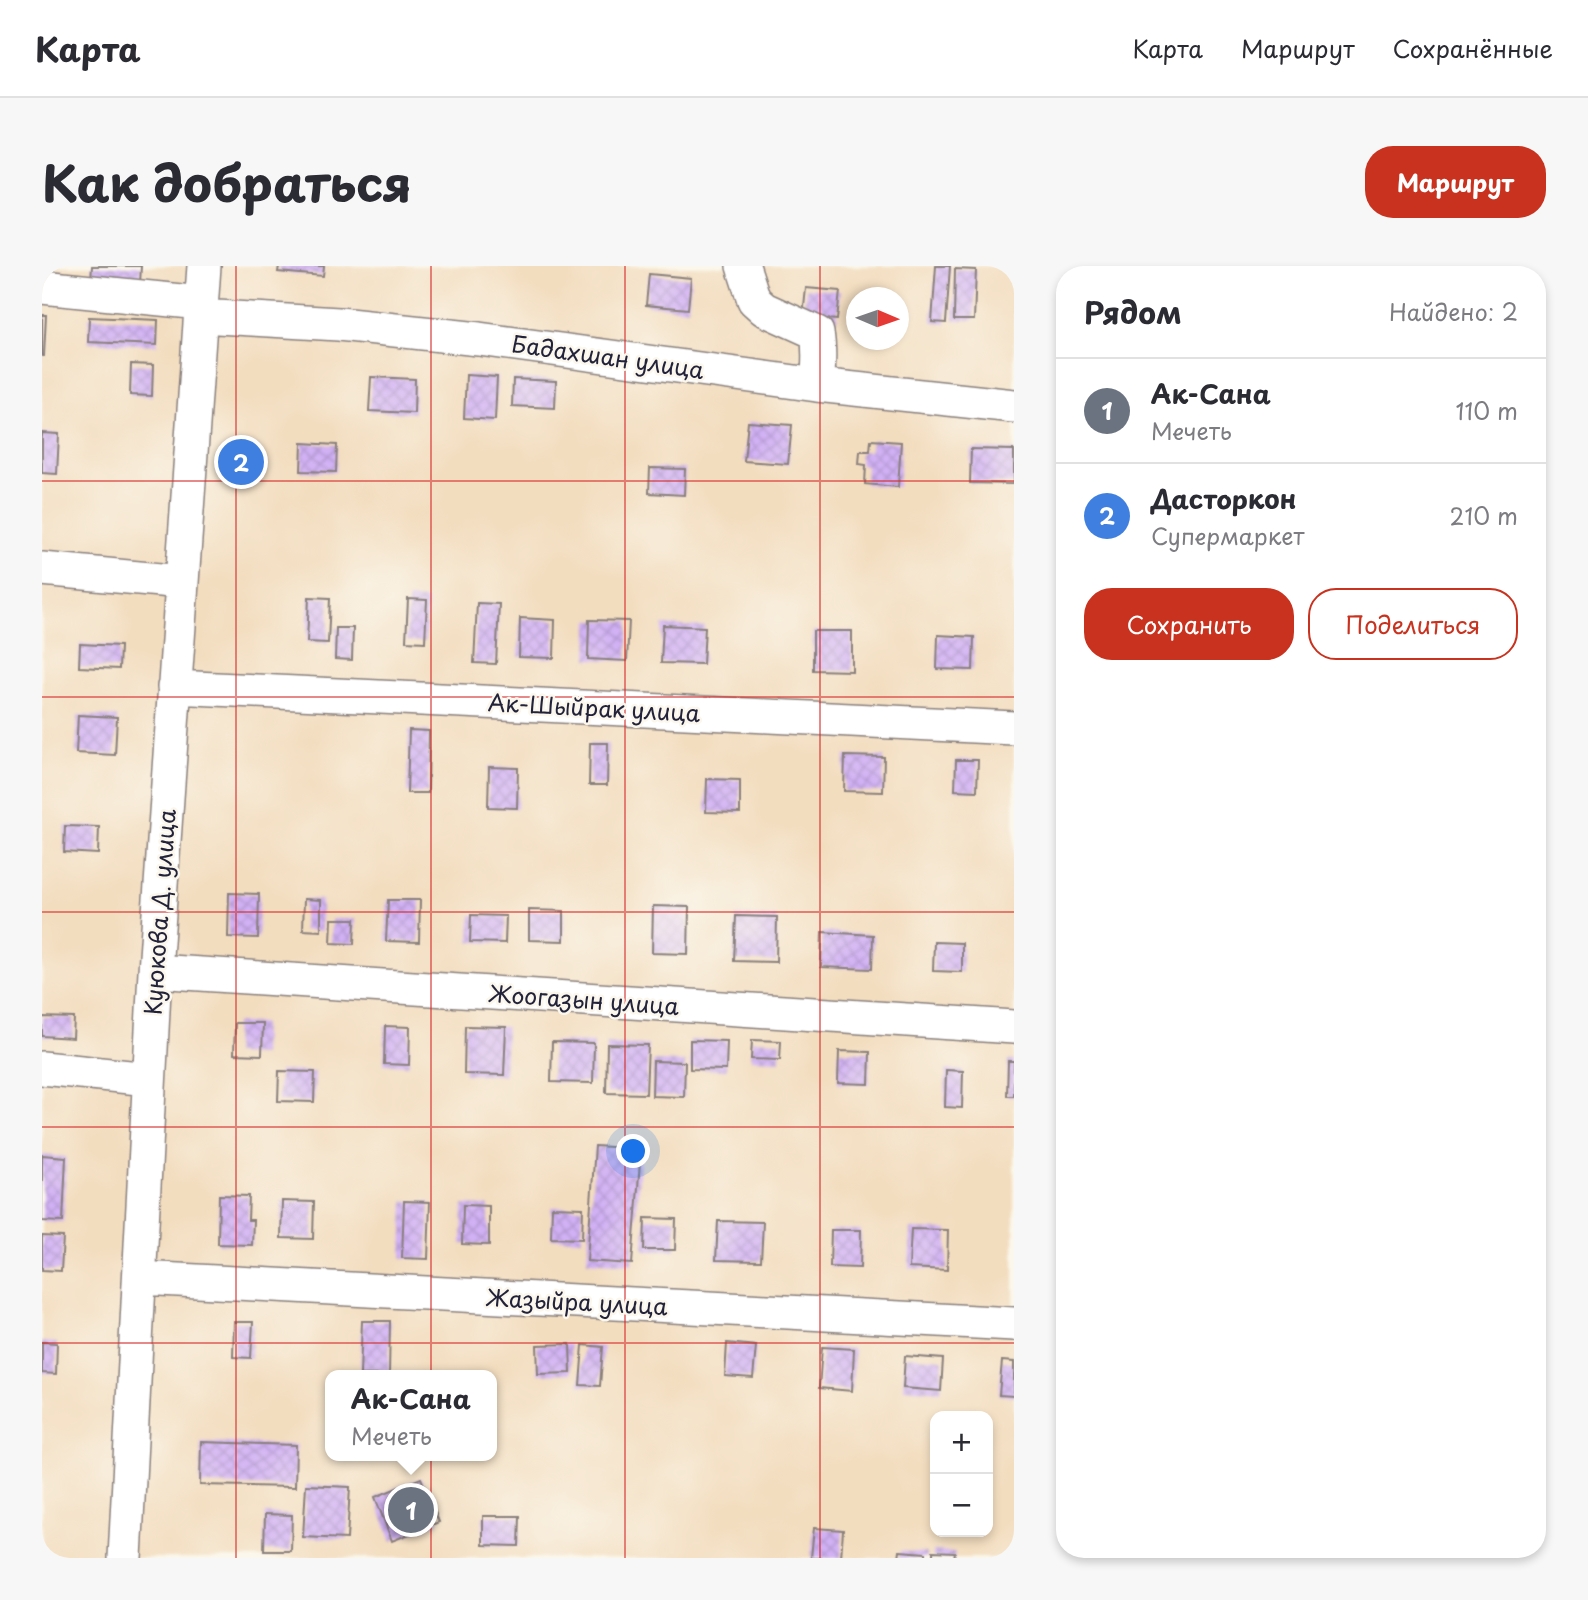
<!DOCTYPE html>
<html lang="ru">
<head>
<meta charset="utf-8">
<style>
  body { margin:0; font-family:"Playpen Sans",sans-serif; background:#f7f7f7; color:#2b2b33 }
  .controls { position:absolute; right:21px; bottom:21px; display:grid; overflow:hidden; border-radius:14px; box-shadow:0 4px 10px #0003 }
  .controls button { width:63px; height:63px; display:grid; place-items:center; padding:0; border:0; border-bottom:2px solid #e1e1e2; background:#fff; color:#2b2b33; font:35px sans-serif }
  .compass { position:absolute; left:804px; top:21px; width:63px; height:63px; border-radius:50%; background:#fff; box-shadow:0 4px 10px #0003; rotate:92deg }
  .you { position:absolute; left:592px; top:886px; width:24px; height:24px; margin:-18px; border:5px solid #fff; border-radius:50%; background:#1a73e8; box-shadow:0 0 0 10px #1a73e833 }
  .badge { display:grid; place-items:center; width:46px; height:46px; border-radius:50%; background:#c8321e; color:#fff; font-size:23px; font-weight:700 }
  .pin { position:absolute; translate:-50% -50%; border:4px solid #fff; box-shadow:0 2px 7px #0006 }
  .popup { position:absolute; left:283px; top:1104px; width:172px; height:91px; box-sizing:border-box; display:grid; place-content:center; border-radius:14px; background:#fff; filter:drop-shadow(0 2px 5px #0005); font-size:23px; white-space:nowrap; color:#7c7c81 }
  .popup b { font-size:26px; color:#2b2b33 }
  .popup::after { content:''; position:absolute; left:50%; top:100%; margin-left:-14px; border:14px solid transparent; border-top-color:#fff }
  .list { margin:0; padding:0; list-style:none }
  h2 { display:flex; justify-content:space-between; align-items:center; height:91px; margin:0; padding:0 28px; font-size:30px }
  h2 small { font-size:23px; font-weight:400; color:#7c7c81 }
  .list li { display:grid; grid-template-columns:46px 1fr auto; gap:21px; align-items:center; box-sizing:border-box; height:105px; padding:0 28px; border-top:2px solid #e1e1e2 }
  .list b { display:block; font-size:26px; white-space:nowrap }
  .list p { margin:0; font-size:23px; white-space:nowrap; color:#7c7c81 }
  .list em { font-size:23px; font-style:normal; color:#7c7c81 }
  .actions { display:flex; gap:14px; padding:21px 28px }
  .actions a { flex:1; padding:16px 0; border:2px solid #c8321e; border-radius:28px; text-align:center; font-size:24px; color:#c8321e }
  .actions .main { background:#c8321e; color:#fff }
  .map { position:relative; flex:none; width:972px; height:1292px; overflow:hidden; border-radius:28px }
  header { display:flex; align-items:center; gap:42px; box-sizing:border-box; height:98px; padding:0 35px; background:#fff; border-bottom:2px solid #e1e1e2 }
  header strong { font-size:33px }
  nav { display:flex; gap:38px; margin-inline-start:auto; font-size:24px }
  .intro { display:flex; align-items:center; justify-content:space-between; box-sizing:border-box; height:168px; padding:0 42px }
  h1 { margin:0; font-size:49px }
  .button { padding:18px 32px; border-radius:28px; background:#c8321e; color:#fff; font-size:24px; font-weight:700 }
  main { display:flex; gap:42px; padding:0 42px }
  aside { flex:1; background:#fff; border-radius:28px; box-shadow:0 4px 10px #0003 }
  .map>svg:first-child { display:block }
</style>
</head>
<body>
<header>
<strong>Карта</strong>
<nav><a>Карта</a><a>Маршрут</a><a>Сохранённые</a></nav>
</header>
<div class="intro"><h1>Как добраться</h1><a class="button">Маршрут</a></div>
<main>
<div class="map">
<svg width="972" height="1292" viewBox="0 0 972 1292">
  <defs>
    <pattern id="building-cross-hatch" width="8" height="8" patternUnits="userSpaceOnUse" patternTransform="scale(1.75)"><rect width="8" height="8" fill="#d1b1f4"/><path d="M0 0l8 8M0 8l8-8" fill="none" stroke="#b398d2"/></pattern>
  </defs>
  <rect width="100%" height="100%" fill="#fbf7ec"/>
  <filter id="ink" filterUnits="userSpaceOnUse"><feTurbulence type="fractalNoise" baseFrequency=".0143" numOctaves="2"/><feDisplacementMap in="SourceGraphic" scale="14" xChannelSelector="R" yChannelSelector="G"/><feConvolveMatrix kernelMatrix="1 2 1 2 8 2 1 2 1" color-interpolation-filters="sRGB"/></filter>
  <filter id="wash" filterUnits="userSpaceOnUse"><feTurbulence type="fractalNoise" baseFrequency=".00686" numOctaves="4" result="noise"/><feDisplacementMap in="SourceGraphic" scale="28" xChannelSelector="R" yChannelSelector="G"/><feGaussianBlur stdDeviation="1.57" result="paint"/><feColorMatrix in="noise" values="0 0 0 0 0 0 0 0 0 0 0 0 0 0 0 0 0 1.4 0 .05"/><feComposite in="paint" operator="in"/></filter>
  <g filter="url(#wash)">
    <rect width="100%" height="100%" fill="#f3ddbf"/>
    <g id="blocks">
      <path fill="url(#building-cross-hatch)" d="M 50,0 L 99,0 L 98,18 L 49,15 Z
        M 237,0 L 282,0 L 281,10 L 236,6 Z
        M 894,0 L 908,0 L 904,57 L 890,56 Z
        M 913,3 L 934,4 L 932,54 L 912,54 Z
        M 607,8 L 649,12 L 646,43 L 604,39 Z
        M 764,22 L 798,25 L 795,54 L 761,51 Z
        M 0,49 L 4,49 L 2,90 L 0,90 Z
        M 47,51 L 116,54 L 115,79 L 46,76 Z
        M 89,98 L 111,99 L 110,130 L 88,129 Z
        M 424,109 L 455,111 L 453,154 L 422,152 Z
        M 329,111 L 373,113 L 372,147 L 327,145 Z
        M 471,113 L 514,115 L 513,142 L 470,140 Z
        M 706,156 L 750,159 L 746,198 L 702,195 Z
        M 0,167 L 17,168 L 15,208 L 0,207 Z
        M 829,174 L 859,176 L 856,221 L 823,218 L 824,199 L 817,198 L 818,185 L 828,185 Z
        M 260,177 L 295,179 L 294,206 L 259,205 Z
        M 929,183 L 972,184 L 972,218 L 928,217 Z
        M 608,202 L 643,203 L 642,229 L 607,227 Z
        M 267,331 L 288,332 L 286,377 L 265,376 Z
        M 366,333 L 385,334 L 383,376 L 364,375 Z
        M 435,337 L 457,338 L 454,398 L 432,397 Z
        M 478,352 L 513,354 L 512,392 L 477,391 Z
        M 547,354 L 587,355 L 585,395 L 546,393 Z
        M 621,359 L 663,361 L 661,398 L 619,397 Z
        M 294,362 L 311,362 L 310,394 L 293,393 Z
        M 771,365 L 810,365 L 810,405 L 771,404 Z
        M 896,369 L 932,371 L 931,404 L 895,403 Z
        M 38,378 L 78,380 L 77,403 L 37,401 Z
        M 36,449 L 75,451 L 73,489 L 34,487 Z
        M 367,464 L 387,465 L 386,527 L 365,527 Z
        M 548,477 L 566,477 L 565,519 L 547,519 Z
        M 803,490 L 842,491 L 841,526 L 802,525 Z
        M 914,494 L 936,494 L 935,525 L 913,524 Z
        M 447,501 L 476,502 L 475,542 L 446,541 Z
        M 665,513 L 698,514 L 698,547 L 664,546 Z
        M 23,560 L 57,561 L 56,588 L 22,586 Z
        M 187,627 L 217,628 L 216,672 L 186,671 Z
        M 262,633 L 279,634 L 279,665 L 261,664 Z
        M 346,634 L 378,634 L 377,676 L 344,675 Z
        M 611,640 L 647,641 L 646,688 L 610,687 Z
        M 487,644 L 522,645 L 522,675 L 487,674 Z
        M 429,649 L 464,650 L 463,677 L 428,676 Z
        M 694,650 L 735,651 L 734,696 L 692,695 Z
        M 290,653 L 313,653 L 312,678 L 289,677 Z
        M 780,666 L 831,669 L 830,703 L 779,701 Z
        M 892,676 L 920,677 L 920,706 L 891,705 Z
        M 0,751 L 32,752 L 31,772 L 0,770 Z
        M 193,757 L 221,757 L 220,789 L 192,788 Z
        M 343,760 L 368,761 L 367,799 L 342,798 Z
        M 423,760 L 464,761 L 462,809 L 422,808 Z
        M 648,774 L 685,775 L 684,804 L 648,803 Z
        M 710,774 L 739,775 L 738,794 L 709,793 Z
        M 510,776 L 552,777 L 551,817 L 509,816 Z
        M 565,778 L 606,779 L 604,828 L 564,827 Z
        M 797,785 L 828,786 L 827,818 L 796,817 Z
        M 611,795 L 643,796 L 642,831 L 610,830 Z
        M 966,795 L 972,795 L 972,830 L 965,830 Z
        M 904,804 L 921,805 L 920,842 L 903,841 Z
        M 237,805 L 273,806 L 272,836 L 236,835 Z
        M 553,880 L 599,883 L 590,998 L 545,995 Z
        M 0,889 L 24,891 L 21,956 L 0,955 Z
        M 177,929 L 207,930 L 206,954 L 211,954 L 210,979 L 176,978 Z
        M 240,935 L 272,936 L 271,973 L 239,972 Z
        M 362,935 L 388,936 L 386,993 L 360,992 Z
        M 421,939 L 447,940 L 447,979 L 420,978 Z
        M 510,941 L 541,942 L 540,973 L 509,972 Z
        M 603,952 L 634,953 L 633,984 L 602,984 Z
        M 676,955 L 721,956 L 719,995 L 674,994 Z
        M 869,963 L 906,964 L 905,1004 L 867,1002 Z
        M 789,964 L 819,964 L 818,1002 L 788,1001 Z
        M 0,970 L 21,971 L 19,1005 L 0,1004 Z
        M 320,1055 L 348,1055 L 347,1109 L 318,1109 Z
        M 192,1056 L 211,1056 L 209,1092 L 191,1091 Z
        M 0,1076 L 15,1077 L 14,1108 L 0,1107 Z
        M 685,1077 L 714,1080 L 711,1112 L 683,1110 Z
        M 528,1078 L 529,1107 L 496,1108 L 495,1079 Z
        M 541,1079 L 561,1081 L 558,1120 L 538,1119 Z
        M 780,1081 L 812,1083 L 810,1125 L 777,1122 Z
        M 863,1090 L 901,1093 L 899,1125 L 861,1122 Z
        M 960,1095 L 972,1096 L 972,1130 L 957,1129 Z
        M 159,1176 L 254,1179 L 253,1221 L 158,1219 Z
        M 379,1212 L 397,1256 L 350,1275 L 333,1231 Z
        M 264,1219 L 308,1221 L 305,1273 L 261,1271 Z
        M 223,1248 L 250,1249 L 249,1285 L 222,1285 Z
        M 441,1250 L 478,1250 L 477,1280 L 441,1279 Z
        M 772,1262 L 801,1264 L 799,1292 L 769,1292 Z
        M 858,1285 L 884,1287 L 884,1292 L 857,1292 Z
        M 891,1285 L 913,1286 L 912,1292 L 891,1292 Z"/>
    </g>
  </g>
  <g filter="url(#ink)">
    <use href="#blocks" fill-opacity="0" stroke="#8a807d" stroke-width="2"/>
    <g fill="none" stroke-linecap="round" stroke-linejoin="round">
      <defs>
        <path id="minor" d="M 701,0 L 712,34 L 722,43 L 775,67 C 778,84 777,101 775,119
          M 0,21 L 159,37
          M 158,50 L 297,58 L 437,73 L 775,119 L 972,140
          M 0,303 L 140,316
          M 132,421 L 972,462
          M 113,705 L 972,761
          M 0,802 L 107,813
          M 98,1012 L 972,1058
          M 83,1292 L 113,705 L 162,0"/>
      </defs>
      <use href="#minor" stroke="#8a807d" stroke-width="36"/>
      <use href="#minor" stroke="#fff" stroke-width="33"/>
    </g>
  </g>
  <path fill="none" stroke="#d62828" stroke-width="2" stroke-opacity="0.55" d="M 194,0 L 194,1292M 389,0 L 389,1292M 583,0 L 583,1292M 778,0 L 778,1292M 0,215 L 972,215M 0,431 L 972,431M 0,646 L 972,646M 0,861 L 972,861M 0,1077 L 972,1077"/>
  <g text-anchor="middle" dominant-baseline="central" stroke-width="5" stroke-linejoin="round" paint-order="stroke">
    <g font-size="23" fill="#22223b" stroke="#fbf7ec">
      <text transform="translate(566 90) rotate(8)">Бадахшан улица</text>
      <text transform="translate(552 441) rotate(3)">Ак-Шыйрак улица</text>
      <text transform="translate(117 646) rotate(-86)">Куюкова Д. улица</text>
      <text transform="translate(542 733) rotate(4)">Жоогазын улица</text>
      <text transform="translate(535 1035) rotate(3)">Жазыйра улица</text>
    </g>
  </g>
</svg>
<div class="controls">
<button>+</button>
<button>−</button>
</div>
<svg class="compass" viewBox="-18 -18 36 36"><path d="M0-13l5 13h-10z" fill="#e53935"/><path d="M0 13l5-13h-10z" fill="#7c7c81"/></svg>
<div class="you"></div>
<div class="pin badge" style="left:369px;top:1244px;background:#6b7280">1</div>
<div class="popup"><b>Ак-Сана</b>Мечеть</div>
<div class="pin badge" style="left:199px;top:196px;background:#3f7fe0">2</div>
</div>
<aside>
<h2>Рядом<small>Найдено: 2</small></h2>
<ul class="list">
<li><span class="badge" style="background:#6b7280">1</span><div><b>Ак-Сана</b><p>Мечеть</p></div><em>110 m</em></li>
<li><span class="badge" style="background:#3f7fe0">2</span><div><b>Дасторкон</b><p>Супермаркет</p></div><em>210 m</em></li>
</ul>
<div class="actions"><a class="main">Сохранить</a><a>Поделиться</a></div>
</aside>
</main>
</body>
</html>
